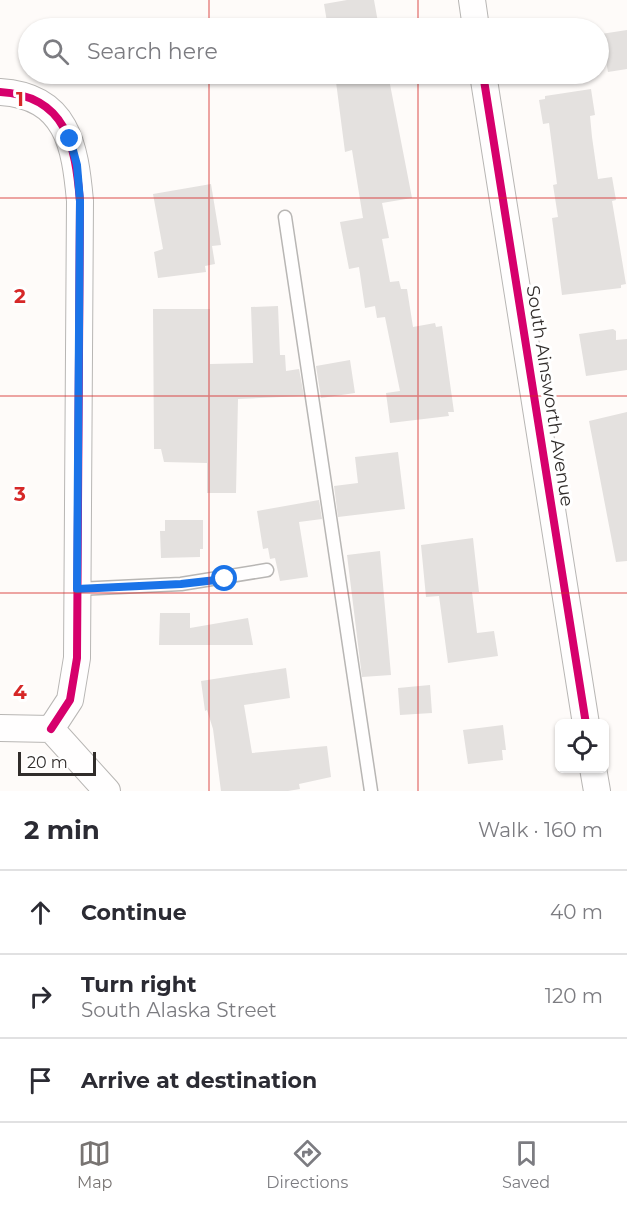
<!DOCTYPE html>
<html lang="en">
<head>
<meta charset="utf-8">
<style>
  body { margin:0; font-family:Montserrat,sans-serif; background:#f2f2f3; color:#2b2b33 }
  .controls { position:absolute; right:18px; bottom:18px; display:grid; overflow:hidden; border-radius:9px; box-shadow:0 2px 4px #0004 }
  .controls button { width:54px; height:54px; display:grid; place-items:center; padding:0; border:0; border-bottom:2px solid #e1e1e2; background:#fff; color:#2b2b33; font:30px sans-serif }
  .scale { position:absolute; left:18px; bottom:15px; width:78px; box-sizing:border-box; padding-left:6px; border:3px solid #302c2a; border-top:0; font-size:16px; line-height:21px; white-space:nowrap; color:#302c2a; -webkit-text-stroke:4px #fff; paint-order:stroke }
  .stop { position:absolute; width:18px; height:18px; margin:-14px; border:4px solid #1a73e8; border-radius:50%; background:#fff }
  .stop.end { background:#1a73e8; border-color:#fff; box-shadow:0 2px 6px #0008 }
  .list { margin:0; padding:0; list-style:none }
  h2 { display:flex; justify-content:space-between; align-items:center; height:78px; margin:0; padding:0 24px; font-size:26px }
  h2 small { font-size:20px; font-weight:400; color:#7c7c81 }
  .list li { display:grid; grid-template-columns:39px 1fr auto; gap:18px; align-items:center; box-sizing:border-box; height:84px; padding:0 24px; border-top:2px solid #e1e1e2 }
  .list b { display:block; font-size:22px; white-space:nowrap }
  .list p { margin:0; font-size:20px; white-space:nowrap; color:#7c7c81 }
  .list em { font-size:20px; font-style:normal; color:#7c7c81 }
  .icon { flex:none; width:33px; height:33px; fill:none; stroke:currentColor; stroke-width:2; stroke-linecap:round; stroke-linejoin:round }
  .map { position:relative; flex:none; width:627px; height:791px; overflow:hidden }
  .search { position:absolute; background:#fff; box-shadow:0 2px 4px #0004; left:18px; right:18px; top:18px; height:66px; display:flex; align-items:center; gap:15px; box-sizing:border-box; padding:0 21px; border-radius:33px; color:#7c7c81; font-size:22px }
  .sheet { height:330px; background:#fff }
  nav { display:flex; justify-content:space-around; align-items:center; box-sizing:border-box; height:84px; border-top:2px solid #e1e1e2; background:#fff; font-size:16px; color:#7c7c81 }
  nav a { display:grid; justify-items:center; gap:3px }
  nav .on { color:#787472 }
  .map>svg:first-child { display:block }
</style>
</head>
<body>
<div class="map">
<svg width="627" height="791" viewBox="0 0 627 791">
  <rect width="100%" height="100%" fill="#fefbf9"/>
  <path fill="#e4e1df" d="M 347,0 L 374,0 L 379,28 L 328,28 L 324,4 Z
    M 627,30 L 627,69 L 608,72 L 601,34 Z
    M 335,74 L 388,74 L 412,198 L 382,203 L 389,238 L 382,239 L 390,282 L 399,281 L 401,289 L 407,289 L 413,327 L 435,323 L 436,327 L 442,326 L 454,412 L 448,412 L 449,416 L 390,423 L 386,393 L 400,391 L 385,317 L 377,318 L 375,306 L 365,308 L 359,267 L 349,269 L 340,222 L 363,218 L 352,150 L 345,152 Z
    M 591,89 L 595,115 L 590,116 L 592,137 L 598,179 L 612,177 L 616,200 L 612,201 L 626,284 L 621,285 L 621,288 L 562,295 L 552,218 L 558,217 L 553,185 L 557,184 L 549,123 L 543,124 L 539,100 L 545,99 L 545,96 Z
    M 211,184 L 221,245 L 212,246 L 215,264 L 205,266 L 206,272 L 158,278 L 154,252 L 163,249 L 153,194 Z
    M 278,306 L 280,355 L 285,355 L 286,371 L 299,369 L 304,396 L 238,399 L 236,493 L 207,493 L 207,463 L 164,462 L 161,449 L 154,449 L 153,309 L 210,309 L 210,364 L 253,363 L 251,307 Z
    M 613,329 L 616,331 L 616,340 L 627,339 L 627,370 L 586,376 L 579,334 Z
    M 350,360 L 355,393 L 321,398 L 316,366 Z
    M 627,412 L 627,561 L 616,562 L 589,421 Z
    M 398,452 L 405,509 L 338,517 L 334,486 L 358,483 L 355,457 Z
    M 319,500 L 322,519 L 299,522 L 308,577 L 280,581 L 275,558 L 270,559 L 268,548 L 263,549 L 257,511 Z
    M 165,520 L 203,520 L 203,549 L 200,549 L 200,557 L 161,558 L 160,531 L 165,531 Z
    M 473,538 L 479,592 L 472,592 L 477,633 L 494,631 L 498,656 L 448,663 L 439,596 L 426,597 L 421,545 Z
    M 380,551 L 391,675 L 362,677 L 347,555 Z
    M 160,613 L 190,613 L 190,628 L 248,618 L 253,645 L 159,645 Z
    M 286,668 L 290,698 L 244,705 L 252,753 L 327,746 L 331,777 L 299,784 L 300,789 L 288,791 L 221,791 L 213,729 L 207,710 L 205,711 L 201,681 Z
    M 430,685 L 432,713 L 400,715 L 398,688 Z
    M 503,725 L 506,750 L 502,750 L 503,760 L 468,764 L 463,730 Z"/>
  <g fill="none" stroke-linecap="round" stroke-linejoin="round">
    <defs>
      <path id="lane" d="M 285,217 L 371,791
        M 77,589 L 181,584 L 267,570"/>
      <path id="street" d="M 472,0 L 476,28
        M 483,74 L 586,724
        M 0,92 C 67,96 75,145 80,201 L 77,658 L 70,700 L 51,729
        M 0,728 L 51,729
        M 51,729 L 107,791
        M 593,768 L 597,791"/>
    </defs>
    <use href="#lane" stroke="#b8b6b4" stroke-width="15"/>
    <use href="#street" stroke="#b8b6b4" stroke-width="28"/>
    <use href="#lane" stroke="#fffefe" stroke-width="12"/>
    <use href="#street" stroke="#fffefe" stroke-width="26"/>
    <defs>
      <path id="cycleway" d="M 483,74 L 586,724
        M 0,92 C 67,96 75,145 80,201 L 77,658 L 70,700 L 51,729"/>
    </defs>
    <use href="#cycleway" stroke="#fff" stroke-width="11"/>
    <use href="#cycleway" stroke="#d6006c" stroke-width="8"/>
  </g>
  <g fill="none" stroke-linecap="round" stroke-linejoin="round">
    <path stroke="#1a73e8" stroke-width="8" d="M 70,139 L 77,165 L 80,201 L 77,589 L 181,584 L 225,579"/>
  </g>
  <path fill="none" stroke="#d62828" stroke-width="1.5" stroke-opacity="0.55" d="M 209,0 L 209,28M 418,0 L 418,28M 209,74 L 209,791M 418,74 L 418,791M 0,198 L 627,198M 0,396 L 627,396M 0,593 L 627,593"/>
  <g text-anchor="middle" dominant-baseline="central" stroke-width="6" stroke-linejoin="round" paint-order="stroke">
    <g font-size="18" fill="#302c2a" stroke="#fff">
      <text transform="translate(550 396) rotate(81)">South Ainsworth Avenue</text>
    </g>
  </g>
  <g font-size="20" text-anchor="middle" font-weight="bold" fill="#d62828" stroke="#fff" stroke-width="6" stroke-linejoin="round" paint-order="stroke">
    <text x="20" y="106">1</text>
    <text x="20" y="303">2</text>
    <text x="20" y="501">3</text>
    <text x="20" y="699">4</text>
  </g>
</svg>
<div class="controls">
<button><svg class="icon" aria-label="locate" viewBox="0 0 24 24"><circle cx="12" cy="12" r="6"/><path d="M12 2v4M12 18v4M2 12h4M18 12h4"/></svg></button>
</div>
<div class="scale">20 m</div>
<div class="stop" style="left:225px;top:579px"></div>
<div class="stop end" style="left:70px;top:139px"></div>
<div class="search"><svg class="icon" aria-label="search" viewBox="0 0 24 24"><circle cx="10" cy="10" r="6"/><path d="M15 15l6 6"/></svg>Search here</div>
</div>
<section class="sheet">
<h2>2 min<small>Walk · 160 m</small></h2>
<ul class="list">
<li><svg class="icon" aria-label="ahead" viewBox="0 0 24 24"><path d="M12 20V5M6 11l6-6 6 6"/></svg><div><b>Continue</b></div><em>40 m</em></li>
<li><svg class="icon" aria-label="right" viewBox="0 0 24 24"><path d="M7 20v-9h11M14 6l5 5-5 5"/></svg><div><b>Turn right</b><p>South Alaska Street</p></div><em>120 m</em></li>
<li><svg class="icon" aria-label="arrive" viewBox="0 0 24 24"><path d="M6 21V4h12l-3 4 3 4H6"/></svg><div><b>Arrive at destination</b></div></li>
</ul>
</section>
<nav>
<a class="on"><svg class="icon" aria-label="map" viewBox="0 0 24 24"><path d="M3 6l6-2 6 2 6-2v14l-6 2-6-2-6 2zM9 4v14M15 6v14"/></svg>Map</a>
<a><svg class="icon" aria-label="directions" viewBox="0 0 24 24"><path d="M12 3l9 9-9 9-9-9zM9 14v-3h6M13 9l2 2-2 2"/></svg>Directions</a>
<a><svg class="icon" aria-label="saved" viewBox="0 0 24 24"><path d="M7 4h10v16l-5-4-5 4z"/></svg>Saved</a>
</nav>
</body>
</html>
